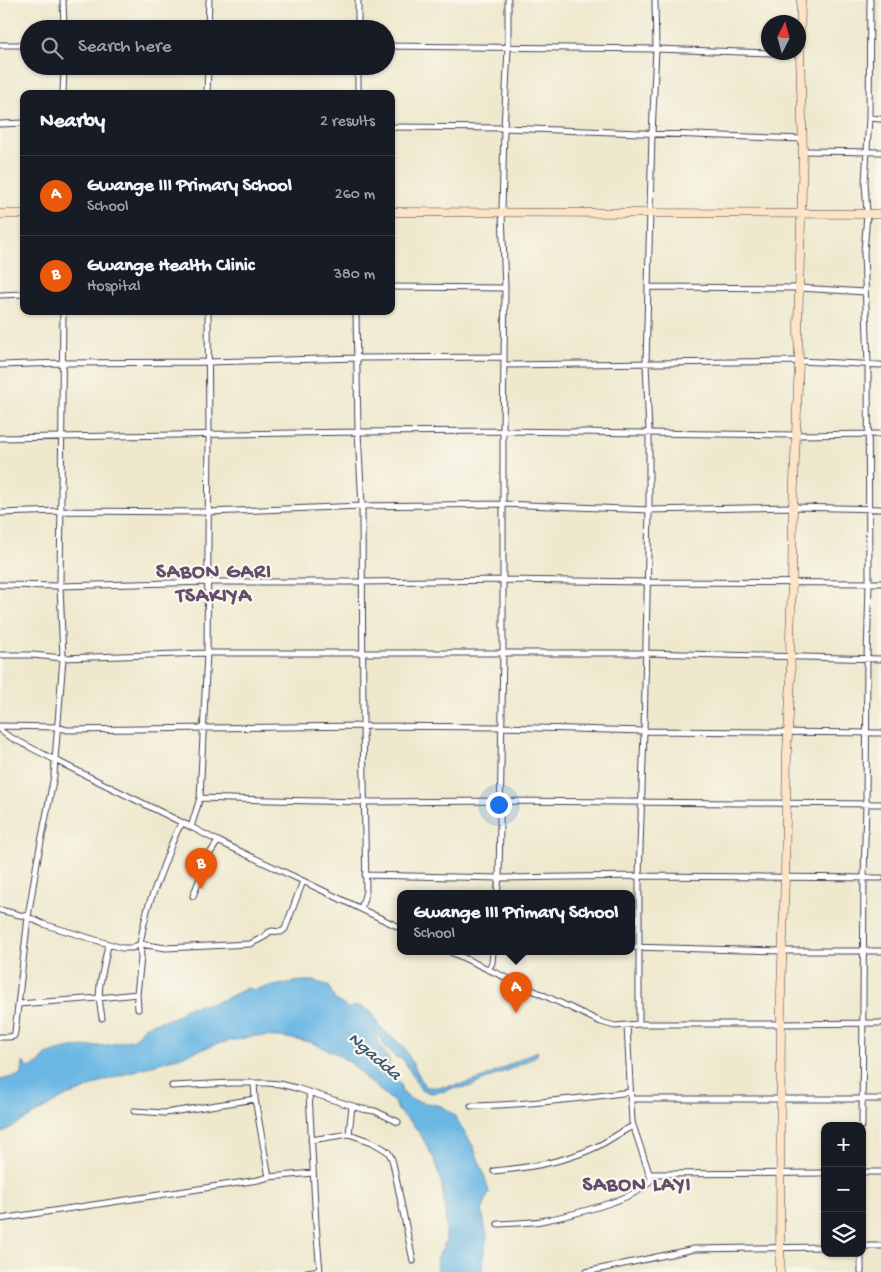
<!DOCTYPE html>
<html lang="en">
<head>
<meta charset="utf-8">
<style>
  body { margin:0; font-family:"Gochi Hand",sans-serif; background:#242831; color:#f1f3f6 }
  .controls { position:absolute; right:15px; bottom:15px; display:grid; overflow:hidden; border-radius:10px; box-shadow:0 1px 4px #0004 }
  .controls button { width:45px; height:45px; display:grid; place-items:center; padding:0; border:0; border-bottom:1px solid #363941; background:#171b24; color:#f1f3f6; font:25px sans-serif }
  .compass { position:absolute; left:761px; top:15px; width:45px; height:45px; border-radius:50%; background:#171b24; box-shadow:0 1px 4px #0004; rotate:6deg }
  .you { position:absolute; left:498px; top:804px; width:18px; height:18px; margin:-12px; border:4px solid #fff; border-radius:50%; background:#1a73e8; box-shadow:0 0 0 8px #1a73e833 }
  .badge { display:grid; place-items:center; width:32px; height:32px; border-radius:50%; background:#ea580c; color:#fff; font-size:16px; font-weight:700 }
  .pin { position:absolute; translate:-50% -41px; filter:drop-shadow(0 1px 2px #0008) }
  .pin::after { content:''; position:absolute; top:26px; width:18px; height:15px; background:inherit; clip-path:polygon(0 0,100% 0,50% 100%) }
  .popup { position:absolute; left:397px; top:890px; width:238px; height:65px; box-sizing:border-box; display:grid; place-content:center; border-radius:10px; background:#171b24; filter:drop-shadow(0 1px 4px #0005); font-size:16px; white-space:nowrap; color:#9ea1a6 }
  .popup b { font-size:19px; color:#f1f3f6 }
  .popup::after { content:''; position:absolute; left:50%; top:100%; margin-left:-10px; border:10px solid transparent; border-top-color:#171b24 }
  .list { margin:0; padding:0; list-style:none }
  h2 { display:flex; justify-content:space-between; align-items:center; height:65px; margin:0; padding:0 20px; font-size:21px }
  h2 small { font-size:16px; font-weight:400; color:#9ea1a6 }
  .list li { display:grid; grid-template-columns:32px 1fr auto; gap:15px; align-items:center; box-sizing:border-box; height:80px; padding:0 20px; border-top:1px solid #363941 }
  .list b { display:block; font-size:19px; white-space:nowrap }
  .list p { margin:0; font-size:16px; white-space:nowrap; color:#9ea1a6 }
  .list em { font-size:16px; font-style:normal; color:#9ea1a6 }
  .icon { flex:none; width:28px; height:28px; fill:none; stroke:currentColor; stroke-width:2; stroke-linecap:round; stroke-linejoin:round }
  .map { position:relative; flex:none; width:881px; height:1272px; overflow:hidden }
  .search { position:absolute; background:#171b24; box-shadow:0 1px 4px #0004; left:20px; top:20px; width:375px; height:55px; display:flex; align-items:center; gap:12px; box-sizing:border-box; padding:0 18px; border-radius:28px; color:#9ea1a6; font-size:19px }
  .panel { position:absolute; background:#171b24; box-shadow:0 1px 4px #0004; left:20px; top:90px; width:375px; height:225px; border-radius:10px }
  .map>svg:first-child { display:block }
</style>
</head>
<body>
<div class="map">
<svg width="881" height="1272" viewBox="0 0 881 1272">
  <rect width="100%" height="100%" fill="#fbf7ec"/>
  <filter id="ink" filterUnits="userSpaceOnUse"><feTurbulence type="fractalNoise" baseFrequency=".02" numOctaves="2"/><feDisplacementMap in="SourceGraphic" scale="10" xChannelSelector="R" yChannelSelector="G"/><feConvolveMatrix kernelMatrix="1 2 1 2 8 2 1 2 1" color-interpolation-filters="sRGB"/></filter>
  <filter id="wash" filterUnits="userSpaceOnUse"><feTurbulence type="fractalNoise" baseFrequency=".0096" numOctaves="4" result="noise"/><feDisplacementMap in="SourceGraphic" scale="20" xChannelSelector="R" yChannelSelector="G"/><feGaussianBlur stdDeviation="1.12" result="paint"/><feColorMatrix in="noise" values="0 0 0 0 0 0 0 0 0 0 0 0 0 0 0 0 0 1.4 0 .05"/><feComposite in="paint" operator="in"/></filter>
  <g filter="url(#wash)">
    <rect width="100%" height="100%" fill="#eee8cd"/>
    <path fill="#6ab7e4" stroke="#466c90" d="M 302,981 L 313,981 L 328,985 L 335,1000 L 348,1008 L 360,1006 L 373,1013 L 378,1024 L 389,1035 L 404,1047 L 425,1087 C 444,1088 465,1085 483,1078 C 492,1074 501,1069 511,1064 C 520,1060 528,1054 538,1051 L 537,1055 L 524,1063 L 469,1087 L 450,1089 L 446,1091 L 432,1093 L 421,1090 L 403,1059 L 395,1057 L 390,1050 L 385,1047 L 383,1041 L 373,1029 L 381,1047 L 390,1061 L 388,1068 L 401,1085 L 401,1091 L 412,1100 L 441,1106 L 454,1115 L 473,1146 L 483,1171 L 489,1192 L 482,1211 L 487,1236 L 483,1258 L 482,1272 L 436,1272 L 438,1257 L 446,1240 L 446,1221 L 444,1199 L 441,1181 L 434,1159 L 422,1137 L 412,1123 L 399,1112 L 395,1103 L 364,1077 L 351,1063 L 333,1052 L 310,1042 L 281,1037 L 253,1036 L 217,1044 L 197,1051 L 103,1081 L 82,1091 L 66,1096 L 0,1134 L 0,1080 L 22,1075 L 23,1062 L 29,1068 L 38,1064 L 46,1055 L 58,1051 L 71,1048 L 108,1045 L 135,1039 C 137,1036 139,1032 142,1029 C 150,1020 178,1022 185,1008 C 194,1006 204,1005 213,1003 C 225,1000 236,993 247,988 L 255,990 C 264,986 266,988 274,986 C 284,984 293,982 302,981 Z"/>
  </g>
  <g filter="url(#ink)">
    <g fill="none" stroke-linecap="round" stroke-linejoin="round">
      <defs>
        <path id="street" d="M 63,0 L 64,29
          M 208,29 L 209,0
          M 358,29 L 358,0
          M 0,45 L 29,45
          M 386,46 L 656,49 L 800,54
          M 358,66 L 358,94
          M 63,94 L 64,66
          M 207,94 L 208,66
          M 869,118 L 881,119
          M 0,124 L 24,123
          M 391,127 L 504,128 L 802,139
          M 803,151 L 881,152
          M 391,287 L 505,288
          M 648,287 L 800,288 L 865,292
          M 0,295 L 24,294
          M 63,311 L 60,586 L 63,658 L 55,760 L 191,827
          M 0,365 L 62,363 L 208,362 L 357,358 L 504,357
          M 505,365 L 799,361 L 881,365
          M 0,438 L 358,432 L 503,431 L 795,435 L 881,434
          M 0,513 L 61,511 L 208,512 L 362,506 L 503,504 L 649,510 L 793,507 L 881,509
          M 0,585 L 60,586 L 208,582 L 363,582 L 502,580 L 646,582 L 881,583
          M 0,655 L 32,655 L 63,658 L 207,653 L 645,653 L 881,659
          M 0,726 L 58,727 L 67,730 L 363,726 L 501,727 L 644,731 L 881,733
          M 0,730 L 8,736 L 55,760 L 54,776 L 37,862 L 28,917 L 15,1032 L 14,1036 L 9,1037 L 0,1037
          M 200,798 L 231,799 L 364,802 L 500,801 L 881,804
          M 365,875 L 499,878 L 639,876 L 881,878
          M 303,881 L 361,909 L 366,891 L 363,726 L 362,506 L 358,432 L 356,311
          M 497,894 L 499,878 L 503,653 L 503,431 L 505,288 L 502,213 L 504,128 L 508,49 L 508,0
          M 193,896 L 209,855 L 218,841 L 191,827 L 200,798 L 207,653 L 209,435 L 208,311
          M 361,909 L 401,928
          M 0,910 L 28,917 L 43,924 L 122,948 L 132,948 L 140,944 L 166,948 L 250,944 L 264,937 L 269,932 L 272,931 L 281,932 L 285,929 L 303,881 L 218,841
          M 631,947 L 782,951 L 881,951
          M 451,952 L 601,1022 L 615,1026 L 639,1024 L 781,1024 L 881,1023
          M 488,970 L 492,963 L 493,952
          M 18,1004 L 99,998 L 137,994
          M 138,1009 L 137,994 L 141,958 L 140,944 L 143,928 L 148,907 L 172,843 L 178,829 L 183,823
          M 102,1018 L 99,998 L 100,984 L 108,945
          M 639,1024 L 639,876 L 644,731 L 649,510 L 649,432 L 646,363 L 652,134 L 656,49 L 655,0
          M 254,1083 L 255,1099 L 269,1177
          M 172,1086 L 231,1083 L 266,1083 L 280,1084 L 296,1088 L 362,1109 L 375,1111 L 398,1122
          M 309,1093 L 316,1224 L 320,1272
          M 630,1099 L 881,1099
          M 471,1106 C 524,1105 577,1099 630,1092
          M 134,1111 L 165,1113 L 255,1099
          M 862,1126 L 864,878 L 866,803 L 867,659 L 869,583 L 868,365 L 864,252 L 867,214 L 865,182 L 869,118 L 870,0
          M 349,1134 L 352,1106
          M 311,1140 L 349,1134 L 372,1142 L 384,1149 L 388,1152 L 391,1157 L 393,1163 L 413,1261
          M 494,1171 C 528,1168 565,1162 596,1147 C 609,1141 620,1132 633,1126
          M 862,1172 L 881,1172
          M 649,1174 L 825,1173
          M 0,1219 L 258,1180 L 269,1177 L 313,1173
          M 498,1224 C 512,1223 527,1223 541,1221 C 562,1217 643,1199 651,1179 L 632,1122 L 627,1025
          M 862,1246 L 881,1246
          M 861,1253 L 861,1272
          M 307,1272 L 320,1270
          M 586,1272 L 694,1249 L 825,1247"/>
        <path id="secondary" d="M 391,212 L 881,214
          M 0,214 L 24,214
          M 780,1272 L 781,992 L 785,877 L 787,752 L 791,679 L 790,637 L 792,582 L 793,507 L 799,361 L 798,327 L 803,151 L 800,54 L 801,0"/>
      </defs>
      <use href="#street" stroke="#414051" stroke-width="7"/>
      <use href="#secondary" stroke="#414051" stroke-width="9"/>
      <use href="#street" stroke="#fff" stroke-width="5"/>
      <use href="#secondary" stroke="#fee4c6" stroke-width="8"/>
    </g>
  </g>
  <g text-anchor="middle" dominant-baseline="central" stroke-width="4.5" stroke-linejoin="round" paint-order="stroke">
    <g font-size="18" font-style="italic" fill="#3b5676" stroke="#fbf7ec">
      <text transform="translate(374 1057) rotate(41)">Ngadda</text>
    </g>
    <g font-size="21" font-weight="bold" letter-spacing="1" fill="#644d6a" stroke="#fbf7ec">
      <text x="214" y="573">SABON GARI<tspan x="214" dy="24">TSAKIYA</tspan></text>
      <text x="637" y="1186">SABON LAYI</text>
    </g>
  </g>
</svg>
<div class="controls">
<button>+</button>
<button>−</button>
<button><svg class="icon" aria-label="layers" viewBox="0 0 24 24"><path d="M12 4l9 5-9 5-9-5zM3 14l9 5 9-5"/></svg></button>
</div>
<svg class="compass" viewBox="-18 -18 36 36"><path d="M0-13l5 13h-10z" fill="#e53935"/><path d="M0 13l5-13h-10z" fill="#9ea1a6"/></svg>
<div class="you"></div>
<div class="pin badge" style="left:516px;top:1013px">A</div>
<div class="popup"><b>Gwange III Primary School</b>School</div>
<div class="pin badge" style="left:201px;top:889px">B</div>
<div class="search"><svg class="icon" aria-label="search" viewBox="0 0 24 24"><circle cx="10" cy="10" r="6"/><path d="M15 15l6 6"/></svg>Search here</div>
<section class="panel">
<h2>Nearby<small>2 results</small></h2>
<ul class="list">
<li><span class="badge">A</span><div><b>Gwange III Primary School</b><p>School</p></div><em>260 m</em></li>
<li><span class="badge">B</span><div><b>Gwange Health Clinic</b><p>Hospital</p></div><em>380 m</em></li>
</ul>
</section>
</div>
</body>
</html>
